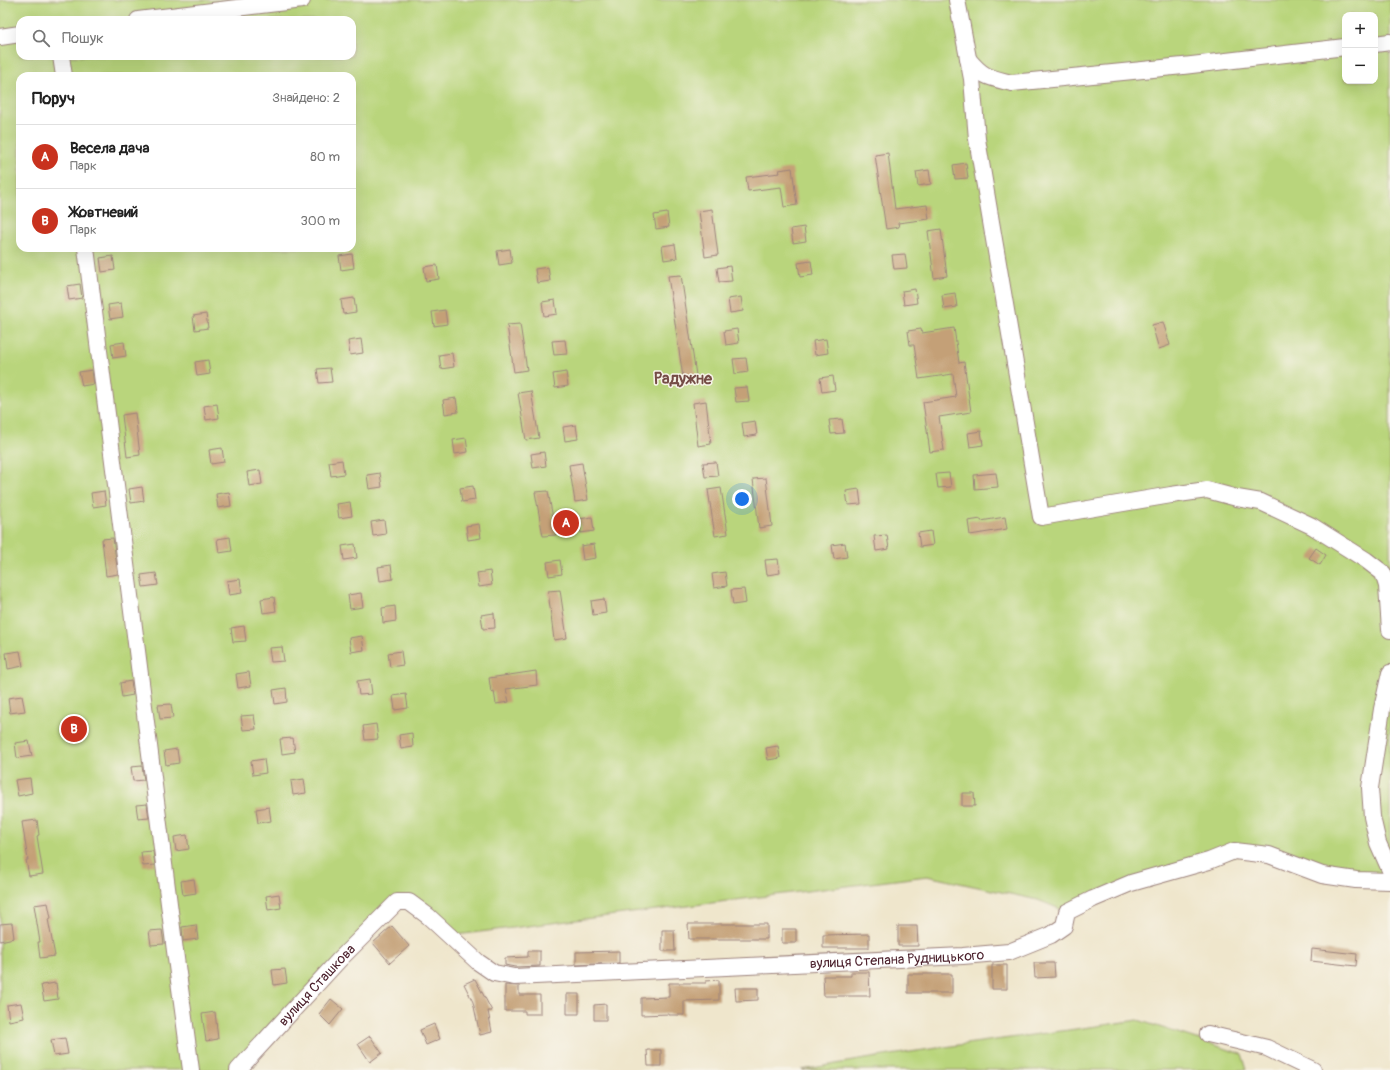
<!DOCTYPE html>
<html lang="uk">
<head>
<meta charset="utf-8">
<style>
  body { margin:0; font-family:Pangolin,sans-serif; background:#f2f2f2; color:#222 }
  .controls { position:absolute; right:12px; top:12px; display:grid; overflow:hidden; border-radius:8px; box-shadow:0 4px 16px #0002 }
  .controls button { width:36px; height:36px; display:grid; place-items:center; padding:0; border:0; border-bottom:1px solid #e0e0e0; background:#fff; color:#222; font:20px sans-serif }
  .you { position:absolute; left:742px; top:499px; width:14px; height:14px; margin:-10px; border:3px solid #fff; border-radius:50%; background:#1a73e8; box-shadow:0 0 0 6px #1a73e833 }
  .badge { display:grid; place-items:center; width:26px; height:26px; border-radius:50%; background:#c8321e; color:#fff; font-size:13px; font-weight:700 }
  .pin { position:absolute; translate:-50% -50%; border:2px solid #fff; box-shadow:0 1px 4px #0006 }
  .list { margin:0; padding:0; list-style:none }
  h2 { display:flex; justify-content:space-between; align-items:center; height:52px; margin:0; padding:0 16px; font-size:17px }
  h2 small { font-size:13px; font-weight:400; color:#767676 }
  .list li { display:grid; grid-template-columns:26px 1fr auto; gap:12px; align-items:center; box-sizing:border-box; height:64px; padding:0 16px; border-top:1px solid #e0e0e0 }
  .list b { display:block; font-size:15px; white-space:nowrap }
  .list p { margin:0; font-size:13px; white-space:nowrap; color:#767676 }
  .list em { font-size:13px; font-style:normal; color:#767676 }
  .icon { flex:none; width:22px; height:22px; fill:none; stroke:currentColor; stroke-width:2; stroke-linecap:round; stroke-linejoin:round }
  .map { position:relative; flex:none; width:1390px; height:1070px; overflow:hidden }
  .search { position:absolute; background:#fff; box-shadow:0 4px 16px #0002; left:16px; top:16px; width:340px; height:44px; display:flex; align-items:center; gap:10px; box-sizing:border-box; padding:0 14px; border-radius:12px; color:#767676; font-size:15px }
  .panel { position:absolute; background:#fff; box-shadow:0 4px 16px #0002; left:16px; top:72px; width:340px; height:180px; border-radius:12px }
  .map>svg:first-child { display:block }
</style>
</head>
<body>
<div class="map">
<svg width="1390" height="1070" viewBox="0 0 1390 1070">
  <rect width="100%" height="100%" fill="#f7f3e8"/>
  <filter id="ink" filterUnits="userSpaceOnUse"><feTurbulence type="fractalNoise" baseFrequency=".025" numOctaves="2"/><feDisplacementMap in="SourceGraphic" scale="8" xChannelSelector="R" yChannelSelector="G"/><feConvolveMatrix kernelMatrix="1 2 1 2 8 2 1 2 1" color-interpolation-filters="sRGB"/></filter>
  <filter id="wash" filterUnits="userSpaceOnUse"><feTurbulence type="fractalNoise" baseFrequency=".012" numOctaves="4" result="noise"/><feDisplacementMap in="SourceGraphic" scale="16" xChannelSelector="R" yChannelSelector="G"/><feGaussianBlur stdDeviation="0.9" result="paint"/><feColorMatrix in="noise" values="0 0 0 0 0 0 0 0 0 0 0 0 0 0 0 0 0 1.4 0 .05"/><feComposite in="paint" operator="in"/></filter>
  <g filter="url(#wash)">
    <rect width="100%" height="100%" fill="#efe6cc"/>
    <path fill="#b9d57b" stroke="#827a53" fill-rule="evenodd" d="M 0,0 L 1390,0 L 1390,881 L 1356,880 L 1248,852 L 1067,912 L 1038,900 L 927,876 L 448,936 L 397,902 L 238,1070 L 0,1070 ZM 1345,15 L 1375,15 L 1375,81 L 1345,81 ZM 20,20 L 352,20 L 352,56 L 20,56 ZM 20,76 L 352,76 L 352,248 L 20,248 Z
      M 1138,1020 L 1242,1054 L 1247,1070 L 802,1070 C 913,1049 1026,1037 1138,1020 Z"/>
    <g id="blocks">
      <path fill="#c4a077" d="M 888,153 L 895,209 L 927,205 L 929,219 L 898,223 L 899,227 L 886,229 L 875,155 Z
        M 966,163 L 968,178 L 955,179 L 953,165 Z
        M 792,168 L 797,205 L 784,207 L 781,187 L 748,191 L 746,177 L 780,173 L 779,170 Z
        M 929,170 L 931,184 L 918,186 L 916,172 Z
        M 712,209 L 718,255 L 705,257 L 699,211 Z
        M 667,213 L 669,227 L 656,229 L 654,215 Z
        M 804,227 L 806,241 L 793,243 L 791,229 Z
        M 941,229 L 947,276 L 934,278 L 928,231 Z
        M 675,244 L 677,258 L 664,260 L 662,246 Z
        M 510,249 L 512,263 L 499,265 L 497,251 Z
        M 352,254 L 354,268 L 341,270 L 339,256 Z
        M 905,254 L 907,268 L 894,269 L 892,255 Z
        M 113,256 L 115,270 L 102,272 L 100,258 Z
        M 811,261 L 813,275 L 800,277 L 798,263 Z
        M 437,265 L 439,279 L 426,281 L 424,267 Z
        M 730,266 L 732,281 L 719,282 L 717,268 Z
        M 548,267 L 550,281 L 537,283 L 535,269 Z
        M 681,275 L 697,382 L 684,384 L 668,276 Z
        M 80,284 L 82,298 L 69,300 L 67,286 Z
        M 915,289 L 917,303 L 904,305 L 902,291 Z
        M 955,293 L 957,307 L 944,309 L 942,295 Z
        M 741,297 L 743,311 L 730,313 L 728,299 Z
        M 354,298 L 356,312 L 343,314 L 341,300 Z
        M 555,300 L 557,314 L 544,316 L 542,302 Z
        M 121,303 L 123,317 L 110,319 L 108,305 Z
        M 445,310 L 447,324 L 434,326 L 432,312 Z
        M 206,314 L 208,328 L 195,330 L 193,316 Z
        M 1163,322 L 1170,345 L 1159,349 L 1152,325 Z
        M 520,324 L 527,370 L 514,372 L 507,325 Z
        M 954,328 L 959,363 L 964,362 L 971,412 L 939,417 L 944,450 L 930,452 L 923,402 L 956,397 L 953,374 L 919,379 L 914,345 L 910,345 L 908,331 L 921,329 L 922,333 Z
        M 737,329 L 739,343 L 726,345 L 724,331 Z
        M 361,339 L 363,353 L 350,355 L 348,341 Z
        M 826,339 L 828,353 L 815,355 L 813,341 Z
        M 565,340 L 567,354 L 554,355 L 552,341 Z
        M 124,342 L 126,356 L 113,358 L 111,344 Z
        M 452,353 L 454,367 L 441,369 L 439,355 Z
        M 746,358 L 748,372 L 735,374 L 733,359 Z
        M 208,360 L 210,374 L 197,376 L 195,362 Z
        M 330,368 L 332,382 L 319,383 L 317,369 Z
        M 92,370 L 94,384 L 82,386 L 79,372 Z
        M 566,372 L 568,386 L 555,388 L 553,374 Z
        M 833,376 L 835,390 L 822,392 L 820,378 Z
        M 747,387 L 749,401 L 736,402 L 734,388 Z
        M 531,391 L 539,438 L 526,440 L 518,393 Z
        M 456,398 L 458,412 L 445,414 L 443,400 Z
        M 706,401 L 711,444 L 698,446 L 693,403 Z
        M 217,404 L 219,418 L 206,420 L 204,406 Z
        M 135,413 L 140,455 L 127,457 L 122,415 Z
        M 842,419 L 844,433 L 831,434 L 829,420 Z
        M 755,421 L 757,435 L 744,437 L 742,423 Z
        M 576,425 L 578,439 L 565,441 L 563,427 Z
        M 981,431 L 983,445 L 970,447 L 968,433 Z
        M 466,438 L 468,452 L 455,454 L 453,440 Z
        M 222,448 L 224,462 L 211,464 L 209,450 Z
        M 544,452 L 546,466 L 533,468 L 531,454 Z
        M 342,460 L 344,474 L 331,476 L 329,462 Z
        M 716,462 L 718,476 L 705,477 L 703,463 Z
        M 582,463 L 588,500 L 575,502 L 569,465 Z
        M 260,470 L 262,484 L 249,486 L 247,472 Z
        M 380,473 L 382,487 L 369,489 L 367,475 Z
        M 949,473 L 951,487 L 938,488 L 936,474 Z
        M 996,473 L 998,487 L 975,489 L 974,475 Z
        M 766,478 L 772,526 L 759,528 L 753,479 Z
        M 473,486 L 475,500 L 462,502 L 460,488 Z
        M 142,487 L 144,501 L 131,503 L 129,489 Z
        M 721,488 L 728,534 L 715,536 L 708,490 Z
        M 859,489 L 861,504 L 848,505 L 846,491 Z
        M 104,491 L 106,505 L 93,507 L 91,493 Z
        M 548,491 L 556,535 L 543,536 L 535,492 Z
        M 229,492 L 231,506 L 218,508 L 216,494 Z
        M 350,502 L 352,516 L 339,518 L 337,504 Z
        M 592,517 L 594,531 L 581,533 L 579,519 Z
        M 1005,517 L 1007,529 L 970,535 L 968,521 L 981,519 L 981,521 Z
        M 384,520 L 386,534 L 373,536 L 371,522 Z
        M 479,524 L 481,538 L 468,540 L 466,526 Z
        M 931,531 L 933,545 L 920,547 L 918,533 Z
        M 887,535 L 889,549 L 876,551 L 874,536 Z
        M 230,537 L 232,551 L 219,553 L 217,539 Z
        M 113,538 L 118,574 L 106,576 L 102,539 Z
        M 845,543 L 847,557 L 834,559 L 832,545 Z
        M 355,544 L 357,558 L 344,560 L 342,546 Z
        M 594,544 L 596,558 L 583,560 L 581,546 Z
        M 1316,548 L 1326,555 L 1320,565 L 1309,558 Z
        M 778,559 L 780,573 L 767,575 L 765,560 Z
        M 560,560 L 562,574 L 549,576 L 547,562 Z
        M 391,565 L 393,579 L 380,581 L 378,567 Z
        M 490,571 L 492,585 L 479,587 L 477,573 Z
        M 725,572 L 727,586 L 714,588 L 712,574 Z
        M 156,573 L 158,585 L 143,587 L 141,575 Z
        M 240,579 L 242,593 L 229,595 L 227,581 Z
        M 744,589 L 746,603 L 733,605 L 731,590 Z
        M 560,590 L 567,638 L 554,640 L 548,591 Z
        M 361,593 L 363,607 L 350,609 L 348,595 Z
        M 274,597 L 276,611 L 263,613 L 261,599 Z
        M 604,599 L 606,613 L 593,615 L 591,601 Z
        M 395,606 L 396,621 L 383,623 L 382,608 Z
        M 494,613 L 495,628 L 483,629 L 481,615 Z
        M 244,626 L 246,641 L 233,642 L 231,628 Z
        M 362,636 L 364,650 L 351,652 L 349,638 Z
        M 282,647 L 284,661 L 271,662 L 269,648 Z
        M 20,651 L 23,666 L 8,669 L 6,653 Z
        M 401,651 L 403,665 L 390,667 L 388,653 Z
        M 536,671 L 537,685 L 506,689 L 509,702 L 496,704 L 494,691 L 491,692 L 489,678 Z
        M 249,672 L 251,686 L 238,688 L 236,674 Z
        M 370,679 L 372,694 L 359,695 L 357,681 Z
        M 131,681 L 133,695 L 122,697 L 120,683 Z
        M 286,688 L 287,702 L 275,704 L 273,690 Z
        M 406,694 L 408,708 L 395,710 L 393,696 Z
        M 22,696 L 25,711 L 10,713 L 8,698 Z
        M 171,704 L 173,718 L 160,719 L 158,705 Z
        M 254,715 L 256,729 L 243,730 L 241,716 Z
        M 376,724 L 378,739 L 365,740 L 363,726 Z
        M 412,733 L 413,747 L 401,749 L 399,735 Z
        M 293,738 L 295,752 L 282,754 L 280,739 Z
        M 29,741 L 32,756 L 17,758 L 15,743 Z
        M 778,746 L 780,758 L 768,760 L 766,748 Z
        M 177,749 L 179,763 L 166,765 L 164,751 Z
        M 264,759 L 266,773 L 253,775 L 251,761 Z
        M 142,766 L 144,780 L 133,781 L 131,767 Z
        M 30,778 L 32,793 L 18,796 L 15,780 Z
        M 304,779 L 306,793 L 293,795 L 291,781 Z
        M 962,793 L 974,793 L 975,806 L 962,806 Z
        M 147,804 L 149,818 L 138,819 L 136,805 Z
        M 269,807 L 271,821 L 258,823 L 256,809 Z
        M 37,820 L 39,835 L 37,836 L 43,874 L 29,876 L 26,860 L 28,860 L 22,822 Z
        M 187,835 L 189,849 L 176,851 L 174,837 Z
        M 153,851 L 155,865 L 143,866 L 141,852 Z
        M 194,879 L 196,893 L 183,895 L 181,881 Z
        M 279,894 L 281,908 L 268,910 L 266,896 Z
        M 48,903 L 51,918 L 48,919 L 55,956 L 40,958 L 38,942 L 40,942 L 34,905 Z
        M 12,923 L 14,938 L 0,941 L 0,924 Z
        M 688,924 L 767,924 L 767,939 L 689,939 Z
        M 196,925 L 198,939 L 183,941 L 182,927 Z
        M 392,926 L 409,946 L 390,963 L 373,943 Z
        M 898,926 L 917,926 L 918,946 L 898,946 Z
        M 782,929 L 796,929 L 796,943 L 782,943 Z
        M 162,930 L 164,944 L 151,945 L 149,931 Z
        M 662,930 L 674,930 L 675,951 L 662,951 Z
        M 869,934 L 869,948 L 823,948 L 823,935 Z
        M 1312,949 L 1357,954 L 1356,966 L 1311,961 Z
        M 528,951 L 540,951 L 540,966 L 515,967 L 505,965 L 505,958 L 528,957 Z
        M 619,951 L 619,963 L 576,965 L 576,952 Z
        M 1034,963 L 1054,963 L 1055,977 L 1035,978 Z
        M 992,965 L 1007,965 L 1007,989 L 992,989 Z
        M 285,969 L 287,983 L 274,985 L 272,970 Z
        M 851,972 L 869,972 L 870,996 L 824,996 L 823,976 L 851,976 Z
        M 908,974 L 952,974 L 952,993 L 908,993 Z
        M 475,979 L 492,1011 L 488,1011 L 492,1032 L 480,1035 L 473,1002 L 464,984 Z
        M 719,980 L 719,1000 L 684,1001 L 684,1015 L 669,1015 L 669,1014 L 641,1015 L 641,998 L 669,997 L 669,983 L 706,983 L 706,981 Z
        M 56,983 L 58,999 L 44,1001 L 41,985 Z
        M 505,985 L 519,986 L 519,995 L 540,995 L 540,1014 L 525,1014 L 525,1011 L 505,1011 Z
        M 735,988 L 758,988 L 758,1000 L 736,1001 Z
        M 567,994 L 579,994 L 579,1014 L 567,1014 Z
        M 331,999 L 343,1009 L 330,1025 L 319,1014 Z
        M 21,1003 L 24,1018 L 9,1021 L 7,1005 Z
        M 606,1004 L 606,1020 L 594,1020 L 594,1005 Z
        M 215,1012 L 218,1039 L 206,1041 L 202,1014 Z
        M 434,1024 L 440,1039 L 426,1045 L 420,1030 Z
        M 370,1036 L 382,1053 L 370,1062 L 358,1044 Z
        M 65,1038 L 68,1054 L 54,1056 L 51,1040 Z
        M 647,1050 L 661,1050 L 661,1066 L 648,1066 Z"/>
    </g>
  </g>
  <g filter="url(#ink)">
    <use href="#blocks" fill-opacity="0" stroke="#9c827c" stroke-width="1"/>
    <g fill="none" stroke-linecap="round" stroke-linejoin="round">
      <defs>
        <g id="minor">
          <path d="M 957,0 L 972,79 L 977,139 L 1041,517 L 1171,495 L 1207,490 L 1237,498 L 1261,502 L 1312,526 L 1366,560 L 1383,573 L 1387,586 L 1390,630"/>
          <path d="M 138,20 L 302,0"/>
          <path d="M 0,37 L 20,34"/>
          <path d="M 1375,44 L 1390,42"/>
          <path d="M 61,56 L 64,76"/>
          <path d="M 968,59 C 984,78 988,77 1012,83 L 1183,66 L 1345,47"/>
          <path d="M 86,248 L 175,951 L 191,1070"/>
          <path d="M 1390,673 L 1382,709 L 1370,788 L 1372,817 L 1378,843 L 1390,870"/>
          <path d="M 1208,1034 L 1267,1048 L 1313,1070"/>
          <path id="s1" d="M 238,1070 L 339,960 L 397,902 L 409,902 L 428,916 L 478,962 L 494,973 L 514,977 L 963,956 L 1009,952 L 1051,935 L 1064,926 L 1067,912 L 1093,899 L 1131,883 L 1209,861 L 1234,851 L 1269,855 L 1322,875 L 1356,880 L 1390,881"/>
        </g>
      </defs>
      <use href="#minor" stroke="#9c827c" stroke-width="18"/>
      <use href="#minor" stroke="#fff" stroke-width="16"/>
    </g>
  </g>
  <g text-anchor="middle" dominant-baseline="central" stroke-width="3" stroke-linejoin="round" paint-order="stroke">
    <g font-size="14" fill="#4a1f2b" stroke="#f7f3e8">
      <text stroke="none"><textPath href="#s1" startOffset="758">вулиця Степана Рудницького</textPath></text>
      <text stroke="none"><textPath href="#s1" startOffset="116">вулиця Сташкова</textPath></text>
    </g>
    <g font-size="16" font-weight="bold" fill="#754c46" stroke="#f7f3e8">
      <text x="683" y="379">Радужне</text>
    </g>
  </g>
</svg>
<div class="controls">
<button>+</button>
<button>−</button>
</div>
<div class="you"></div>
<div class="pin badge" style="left:566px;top:523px">A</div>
<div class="pin badge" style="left:74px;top:729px">B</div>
<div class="search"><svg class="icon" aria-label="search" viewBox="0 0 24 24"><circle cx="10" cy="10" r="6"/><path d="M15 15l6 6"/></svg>Пошук</div>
<section class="panel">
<h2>Поруч<small>Знайдено: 2</small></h2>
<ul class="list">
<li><span class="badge">A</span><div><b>Весела дача</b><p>Парк</p></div><em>80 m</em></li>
<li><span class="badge">B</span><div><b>Жовтневий</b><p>Парк</p></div><em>300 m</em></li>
</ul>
</section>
</div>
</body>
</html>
